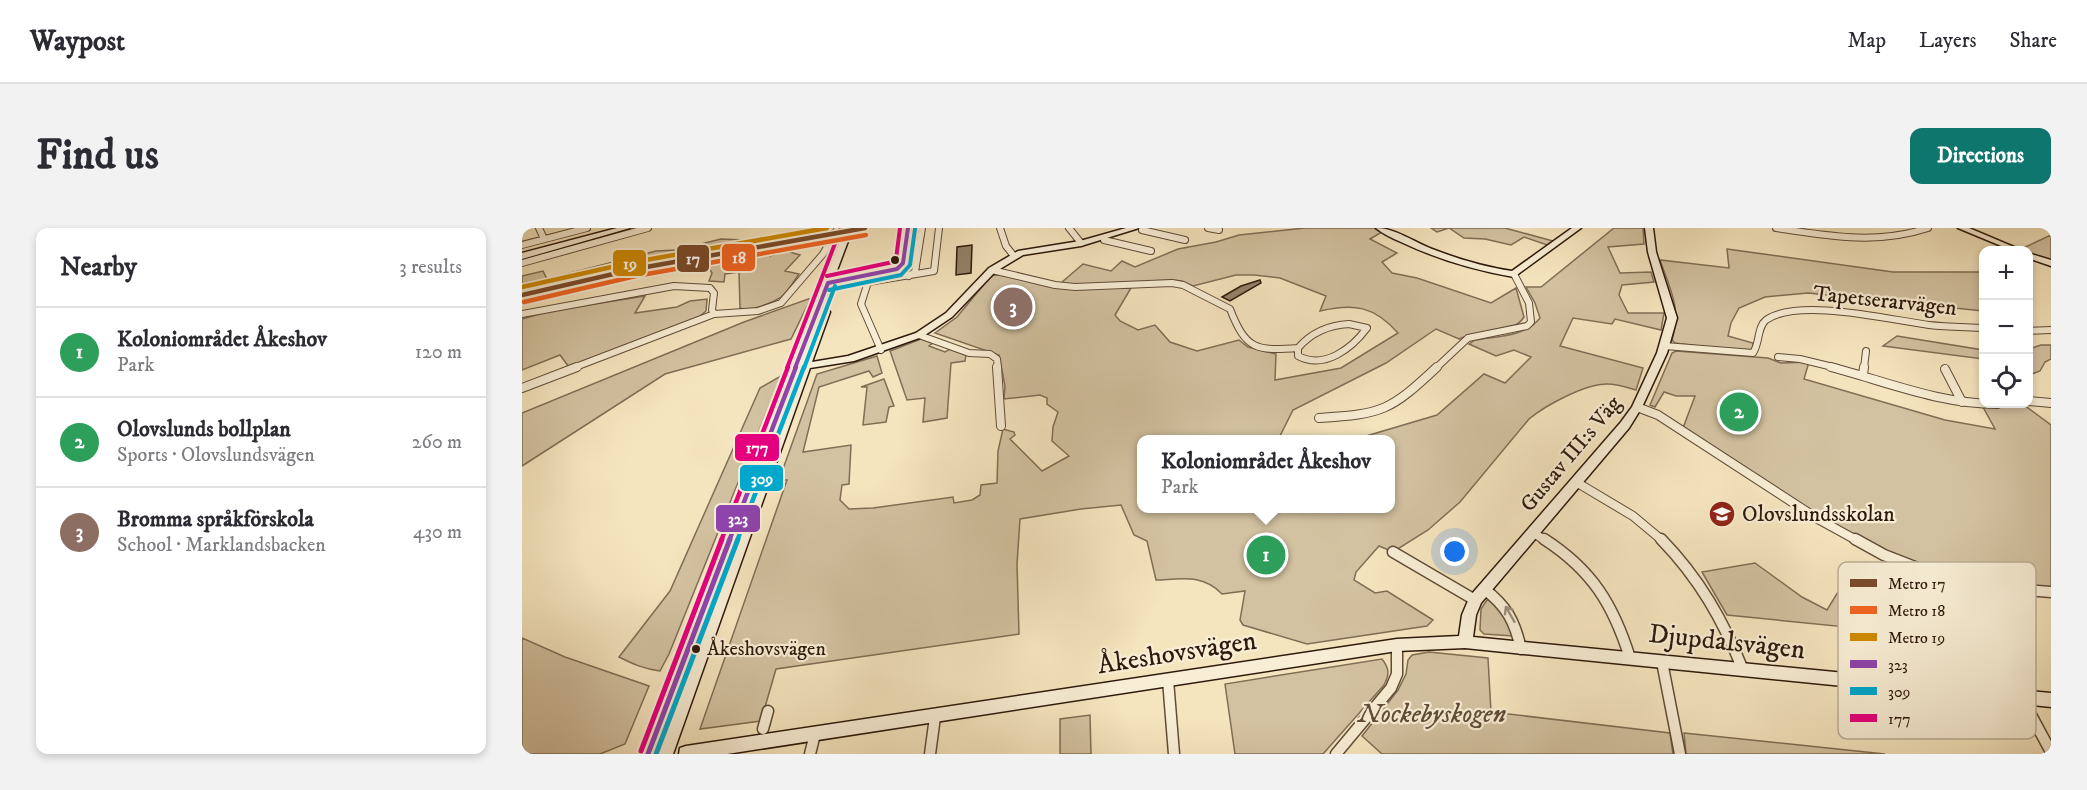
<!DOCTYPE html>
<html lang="en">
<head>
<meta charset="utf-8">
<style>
  body { margin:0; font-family:"IM FELL DW Pica",serif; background:#f2f2f3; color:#2b2b33 }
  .controls { position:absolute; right:18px; top:18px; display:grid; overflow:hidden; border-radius:12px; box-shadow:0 3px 9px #0003 }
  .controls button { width:54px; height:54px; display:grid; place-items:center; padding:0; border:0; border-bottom:2px solid #e1e1e2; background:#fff; color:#2b2b33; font:30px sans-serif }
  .you { position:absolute; left:933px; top:324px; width:21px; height:21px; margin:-15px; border:4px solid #fff; border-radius:50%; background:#1a73e8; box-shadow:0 0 0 9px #1a73e833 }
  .badge { display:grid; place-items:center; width:39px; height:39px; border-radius:50%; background:#0f766e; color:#fff; font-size:20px; font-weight:700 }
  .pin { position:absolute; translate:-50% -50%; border:3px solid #fff; box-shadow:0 2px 6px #0006 }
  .popup { position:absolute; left:615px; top:207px; width:258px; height:78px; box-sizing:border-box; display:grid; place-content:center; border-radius:12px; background:#fff; filter:drop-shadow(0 2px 4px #0005); font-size:20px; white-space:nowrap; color:#7c7c81 }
  .popup b { font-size:22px; color:#2b2b33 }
  .popup::after { content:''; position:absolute; left:50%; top:100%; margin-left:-12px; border:12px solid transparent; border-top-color:#fff }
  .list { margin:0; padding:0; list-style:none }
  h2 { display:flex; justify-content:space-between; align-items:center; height:78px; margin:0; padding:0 24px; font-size:26px }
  h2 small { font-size:20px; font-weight:400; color:#7c7c81 }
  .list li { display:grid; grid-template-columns:39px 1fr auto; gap:18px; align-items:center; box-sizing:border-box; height:90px; padding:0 24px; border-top:2px solid #e1e1e2 }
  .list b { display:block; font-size:22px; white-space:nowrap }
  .list p { margin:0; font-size:20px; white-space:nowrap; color:#7c7c81 }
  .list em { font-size:20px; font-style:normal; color:#7c7c81 }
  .icon { flex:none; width:33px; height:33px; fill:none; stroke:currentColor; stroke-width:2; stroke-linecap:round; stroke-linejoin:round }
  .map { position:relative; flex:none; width:1529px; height:526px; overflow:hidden; border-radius:12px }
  header { display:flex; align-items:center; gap:36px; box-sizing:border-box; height:84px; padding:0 30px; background:#fff; border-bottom:2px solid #e1e1e2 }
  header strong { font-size:28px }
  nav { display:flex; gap:33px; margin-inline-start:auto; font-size:21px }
  .intro { display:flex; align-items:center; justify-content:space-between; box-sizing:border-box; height:144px; padding:0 36px }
  h1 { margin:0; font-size:42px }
  .button { padding:15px 27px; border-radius:12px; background:#0f766e; color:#fff; font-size:21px; font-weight:700 }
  main { display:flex; gap:36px; padding:0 36px }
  aside { flex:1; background:#fff; border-radius:12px; box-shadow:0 3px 9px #0003 }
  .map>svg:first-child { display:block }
</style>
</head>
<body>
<header>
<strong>Waypost</strong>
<nav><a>Map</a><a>Layers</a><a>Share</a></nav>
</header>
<div class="intro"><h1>Find us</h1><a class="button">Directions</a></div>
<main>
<aside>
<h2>Nearby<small>3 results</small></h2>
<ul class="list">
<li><span class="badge" style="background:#2e9e5b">1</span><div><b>Koloniområdet Åkeshov</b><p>Park</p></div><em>120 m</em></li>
<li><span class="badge" style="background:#2e9e5b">2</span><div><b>Olovslunds bollplan</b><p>Sports · Olovslundsvägen</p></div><em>260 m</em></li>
<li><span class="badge" style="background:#8d6e63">3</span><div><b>Bromma språkförskola</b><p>School · Marklandsbacken</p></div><em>430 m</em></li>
</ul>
</aside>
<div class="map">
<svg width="1529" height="526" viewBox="0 0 1529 526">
  <rect width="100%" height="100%" fill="#f5e5bf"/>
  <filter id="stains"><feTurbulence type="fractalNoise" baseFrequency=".00333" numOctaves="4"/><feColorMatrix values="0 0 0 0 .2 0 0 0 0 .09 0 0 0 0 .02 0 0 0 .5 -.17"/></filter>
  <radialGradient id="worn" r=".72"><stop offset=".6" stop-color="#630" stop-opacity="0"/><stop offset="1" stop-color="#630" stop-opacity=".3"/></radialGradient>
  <path fill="#d3c2a1" stroke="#806e56" stroke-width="1.5" d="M 783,0 L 852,0 L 860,4 L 848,11 L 875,25 L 860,34 L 870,45 L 895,50 L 969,75 L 994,60 L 1002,89 C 991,108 955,101 937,111 L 914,101 L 864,135 L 771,182 L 758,208 L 760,211 L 620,212 L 620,280 L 868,280 L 868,212 L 834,211 L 915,187 L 962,146 L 983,155 L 1009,129 L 992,122 L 974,128 L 947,116 L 953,112 C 975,108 1003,109 1018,90 L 1013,75 L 1004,59 L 1019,59 L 1092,0 L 1121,0 L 1122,16 L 1086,19 L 1098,45 L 1129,44 L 1132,54 L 1100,57 L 1097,67 L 1106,85 L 1142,85 L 1139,102 L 1093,91 L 1090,96 L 1051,90 L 1038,118 L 1121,140 L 1114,162 C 1104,159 1095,156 1085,156 C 1063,156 1024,177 1007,191 L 938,274 L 906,302 L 871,324 L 857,318 L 834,344 L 832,352 L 853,365 L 865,363 L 911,392 L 905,398 L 785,416 L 721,397 L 718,392 L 723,363 L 700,366 C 681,346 660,351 634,352 L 625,313 L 612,307 L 599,277 L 559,281 L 498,291 L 495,336 L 497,406 L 254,441 L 239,493 L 178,501 L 265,252 L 257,252 L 295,146 L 355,128 L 360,145 L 351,149 L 347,143 L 297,159 L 281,224 L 329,217 L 327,256 L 320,257 L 318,272 L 327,281 L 351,280 L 431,269 L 432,275 L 450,272 L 458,267 L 459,257 L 475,255 L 476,223 L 481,201 L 492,204 L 493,207 L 488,211 L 520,243 L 547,228 L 530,213 L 531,199 L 536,184 L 525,176 L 525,170 L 518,167 L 482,171 L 483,158 L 477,127 L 413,105 L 435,89 L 469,48 C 478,45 488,49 496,51 C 534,60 570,61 609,60 L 593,87 L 598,93 L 616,102 L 633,97 L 648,114 L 675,123 L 717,112 L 726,119 L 754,126 L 753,152 L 819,140 L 876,105 C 852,78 832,75 798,83 L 804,68 L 758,50 L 732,47 L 714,47 L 671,58 L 660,53 L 650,52 L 554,57 L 539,55 L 561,36 L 589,43 L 600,33 L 613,39 L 656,21 L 694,14 L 717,7 Z
    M 909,0 L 983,0 L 1031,13 L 1025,17 L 1002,9 L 989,17 L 963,11 L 942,10 L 927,0 L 915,4 Z
    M 1529,7 L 1529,35 L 1507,27 L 1506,22 L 1497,22 Z
    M 199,11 L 222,12 L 221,18 L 137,33 L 0,62 L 0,48 L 21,43 L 25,51 L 134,23 L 155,22 Z
    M 1205,21 L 1371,44 L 1457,44 L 1461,48 L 1461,83 L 1286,65 L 1243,69 L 1217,80 L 1209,95 L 1206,108 L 1231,115 L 1231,125 L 1153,115 L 1150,112 C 1159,78 1149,64 1138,32 L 1207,40 Z
    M 242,23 L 248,28 L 264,23 L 278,27 L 263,43 L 277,46 C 272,53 266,64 259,69 C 250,75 229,84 218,80 L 217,44 L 203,46 L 202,54 L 187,53 L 190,45 L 187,40 L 112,49 L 0,72 L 0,69 C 79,50 161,29 242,23 Z
    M 123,68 L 113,85 L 155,79 L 168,73 L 185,71 L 184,83 L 177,89 L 47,139 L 38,127 L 0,142 L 0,91 L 28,83 Z
    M 289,70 L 269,111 L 143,146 L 0,238 L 0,185 L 222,94 Z
    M 1375,108 L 1461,122 L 1461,131 L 1361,118 Z
    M 399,111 L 411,115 L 407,118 L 423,124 L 428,121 L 444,127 L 443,133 L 429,135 L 425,190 L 401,194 L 403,170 L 385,172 L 368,123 Z
    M 1519,117 L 1529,117 L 1529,131 L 1523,134 L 1518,143 L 1507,147 L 1507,121 Z
    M 1154,123 L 1246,130 L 1259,135 L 1287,134 L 1282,151 L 1423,192 L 1473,201 L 1461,179 L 1502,177 L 1529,197 L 1529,361 L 1437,351 L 1363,324 L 1300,289 L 1161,200 L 1173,168 L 1154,168 L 1142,164 L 1133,179 L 1128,177 L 1150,125 Z
    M 259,148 L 147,426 L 138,443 C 122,441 111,436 97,429 L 148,363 L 238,160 Z
    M 362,151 L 372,178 L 367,179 L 364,194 L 341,197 L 345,159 L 339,159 Z
    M 1233,335 L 1280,369 L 1305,382 L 1316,364 C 1333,373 1347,383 1354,402 L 1205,387 L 1180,344 Z
    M 965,372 C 983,375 986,393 991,408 L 962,406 L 958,402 L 959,381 Z
    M 0,410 L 43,429 L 127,458 L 103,516 L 78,526 L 0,526 Z
    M 907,424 L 966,430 L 969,484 L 1148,505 L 1151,526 L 860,526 L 840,508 L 876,462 L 884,446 L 886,432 L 890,427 Z
    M 860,431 C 867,440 868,446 862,457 L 801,526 L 713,526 L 703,456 Z
    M 568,487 L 569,526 L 538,526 L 538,491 Z
    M 1162,505 L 1363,526 L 1164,526 Z"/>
  <path fill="#958369" stroke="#2e190c" stroke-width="1.5" d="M 450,17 L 449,45 L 434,47 L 435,19 Z
    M 738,52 L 739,55 L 708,73 L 700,69 L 719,58 Z"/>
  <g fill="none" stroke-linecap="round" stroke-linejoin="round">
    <defs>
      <path id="street-far2" d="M 17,0 L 22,11
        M 478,0 L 484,18 L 492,28
        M 547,0 L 559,15
        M 686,0 L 697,2
        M 1254,0 C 1306,8 1355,17 1406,0
        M 620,2 L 663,12
        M 582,12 L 629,23
        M 0,17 L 65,0
        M 0,35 L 126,0
        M 470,42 L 533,57 L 553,59 L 650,55 L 661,57 L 708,81 C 724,122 734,123 776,120
        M 387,48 L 393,44 L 400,0
        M 0,86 L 152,58 L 188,60 L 192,65 L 190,82 L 192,86
        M 827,96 L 845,100 C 830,120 803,142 776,128 L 776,120 C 790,104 806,97 827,96 Z
        M 1506,103 L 1529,102
        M 397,107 L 447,125 L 468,126 L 475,131 L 476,140
        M 1143,118 L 1231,125 C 1238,115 1235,99 1244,92 C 1276,69 1369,92 1407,97 C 1425,99 1444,99 1462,100
        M 359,122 L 339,76 L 346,54 L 412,43 L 417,0
        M 1256,129 L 1278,131 L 1315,140
        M 51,140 L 192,86 L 236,83 L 259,75 L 301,26 L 316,0
        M 914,140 L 946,110 L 1005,98 L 1009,94 L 1007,75 L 992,46
        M 1342,140 L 1344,123"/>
      <path id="street-far1" d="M 475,139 L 479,198
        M 1309,139 C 1365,154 1418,176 1476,176
        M 1423,141 L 1440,174
        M 1341,147 L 1342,139
        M 0,160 L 55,139
        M 1506,173 L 1529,175
        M 1115,179 L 1136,187 L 1296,291 L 1336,313
        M 797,190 C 861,186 868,183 915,139
        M 1054,254 L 1111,288 L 1141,313
        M 1010,304 L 1024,313"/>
      <path id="street" d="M 1022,311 C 1070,342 1091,376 1108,430
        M 1139,311 C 1177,350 1201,392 1221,442
        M 1333,311 L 1362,327 L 1439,357 L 1529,364
        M 871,324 L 953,372
        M 1439,357 L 1529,524
        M 962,361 C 985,378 993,394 999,421
        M 1140,434 L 1158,526
        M 646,452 L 652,526
        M 241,501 L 246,483
        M 288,526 L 293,506
        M 408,526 L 413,489
        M 814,526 L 869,460 L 875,446 L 875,417"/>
      <path id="secondary" d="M 95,0 L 108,0 L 0,31 L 0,25 Z
        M 323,0 L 331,0 L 300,82 L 306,82 L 308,84 L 290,134 L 326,128 L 394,105 L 424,85 L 467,40 L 496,23 L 558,13 L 604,0 L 617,0 L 559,18 L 501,27 L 473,44 L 430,89 L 400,109 L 332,133 L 288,140 L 151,526 L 135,526 L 214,312 L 134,526 L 118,526 Z
        M 854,0 C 873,0 892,14 910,21 C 936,31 963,39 990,43 L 1050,0 L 1059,0 L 992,49 C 952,42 915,31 879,14 C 870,10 861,6 854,0 Z
        M 1123,0 L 1131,0 L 1134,24 L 1155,90 L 1145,125 L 1120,179 L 1107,200 L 959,375 L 954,387 L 951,409 L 1529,465 L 1529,479 L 943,420 L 875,423 L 205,526 L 157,526 L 158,520 L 164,518 L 875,411 L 937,408 L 940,387 L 948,368 L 1099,194 L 1110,179 L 1135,125 L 1145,90 L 1126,24 Z
        M 1436,0 L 1447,0 L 1499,22 L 1489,22 Z
        M 1506,25 L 1529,32 L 1529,38 L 1506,30 Z"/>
    </defs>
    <use href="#street-far2" stroke="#604c39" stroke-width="8"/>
    <use href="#street-far1" stroke="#604c39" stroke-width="10"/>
    <use href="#street" stroke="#604c39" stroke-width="13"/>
    <use href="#secondary" stroke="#2e190c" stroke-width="3"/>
    <use href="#street-far2" stroke="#f8eed5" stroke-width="6"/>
    <use href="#street-far1" stroke="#f8eed5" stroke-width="8"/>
    <use href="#street" stroke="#f8eed5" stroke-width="10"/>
    <use href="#secondary" fill="#f8eed5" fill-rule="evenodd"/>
    <defs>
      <path id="bus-1-far2" d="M 306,55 L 375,41 L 381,35 L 386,0
        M 273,140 L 306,55"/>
      <path id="bus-1-far1" d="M 207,313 L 274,139"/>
      <path id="bus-1" d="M 126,526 L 208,311"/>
      <path id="bus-2-far2" d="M 307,62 L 379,47 L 388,37 L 393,1
        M 282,140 L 313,58"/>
      <path id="bus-2-far1" d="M 215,313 L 282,139"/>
      <path id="bus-2" d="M 134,526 L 216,311"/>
      <path id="bus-3-far2" d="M 305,48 L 371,34 L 374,31 L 378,0
        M 265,140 L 319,0"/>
      <path id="bus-3-far1" d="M 199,313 L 266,139"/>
      <path id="bus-3" d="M 119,523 L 200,311"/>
    </defs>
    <use href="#bus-1-far2" stroke="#f8eed5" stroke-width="8"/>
    <use href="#bus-1-far1" stroke="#f8eed5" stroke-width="9"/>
    <use href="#bus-1" stroke="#f8eed5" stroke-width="10"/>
    <use href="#bus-2-far2" stroke="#f8eed5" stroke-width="8"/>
    <use href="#bus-2-far1" stroke="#f8eed5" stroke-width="9"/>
    <use href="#bus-2" stroke="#f8eed5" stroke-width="10"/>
    <use href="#bus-3-far2" stroke="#f8eed5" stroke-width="8"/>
    <use href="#bus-3-far1" stroke="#f8eed5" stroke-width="9"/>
    <use href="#bus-3" stroke="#f8eed5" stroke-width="10"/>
    <use href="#bus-1-far2" stroke="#8e44ad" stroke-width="4"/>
    <use href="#bus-1-far1" stroke="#8e44ad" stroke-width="4.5"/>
    <use href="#bus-1" stroke="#8e44ad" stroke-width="5"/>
    <use href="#bus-2-far2" stroke="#00a9ce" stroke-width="4"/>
    <use href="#bus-2-far1" stroke="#00a9ce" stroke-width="4.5"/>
    <use href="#bus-2" stroke="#00a9ce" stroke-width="5"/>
    <use href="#bus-3-far2" stroke="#e5007d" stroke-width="4"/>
    <use href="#bus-3-far1" stroke="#e5007d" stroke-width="4.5"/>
    <use href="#bus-3" stroke="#e5007d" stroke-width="5"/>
    <defs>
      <path id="metro-1" d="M 0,67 L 113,41 L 343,0"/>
      <path id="metro-2" d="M 2,74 L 114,48 L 344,7"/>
      <path id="metro-3" d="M 0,59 L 112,34 L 305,0"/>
    </defs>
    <use href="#metro-1" stroke="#f8eed5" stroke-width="8"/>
    <use href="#metro-2" stroke="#f8eed5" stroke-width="8"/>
    <use href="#metro-3" stroke="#f8eed5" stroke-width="8"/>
    <use href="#metro-1" stroke="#7a4b2a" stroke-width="4.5"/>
    <use href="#metro-2" stroke="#f26522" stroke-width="4.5"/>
    <use href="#metro-3" stroke="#cf8a02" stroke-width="4.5"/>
  </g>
  <defs><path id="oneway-shaft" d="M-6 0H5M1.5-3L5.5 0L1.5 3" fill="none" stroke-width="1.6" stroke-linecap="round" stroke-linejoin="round" transform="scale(1.5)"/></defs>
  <use stroke="#9d8e7b" href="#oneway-shaft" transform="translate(988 386) rotate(-120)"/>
  <defs>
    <symbol id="school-disc" viewBox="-11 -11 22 22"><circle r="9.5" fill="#8f2418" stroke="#f8eed5"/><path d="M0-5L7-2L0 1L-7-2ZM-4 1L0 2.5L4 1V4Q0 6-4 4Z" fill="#fff"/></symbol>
  </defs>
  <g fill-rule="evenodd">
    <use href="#school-disc" x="1185" y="271" width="30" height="30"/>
  </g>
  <g fill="#2e190c" stroke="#f8eed5" stroke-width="2">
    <circle cx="373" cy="32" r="5"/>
    <circle cx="174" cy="421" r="5"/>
  </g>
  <g text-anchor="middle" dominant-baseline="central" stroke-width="4.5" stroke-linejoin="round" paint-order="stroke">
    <g font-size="20" fill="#2e190c" stroke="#f8eed5" text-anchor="start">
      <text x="185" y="421">Åkeshovsvägen</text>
    </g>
    <g font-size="22" fill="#2e190c" stroke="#f8eed5">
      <text transform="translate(1363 73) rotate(6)">Tapetserarvägen</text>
      <text transform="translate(1049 226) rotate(-50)">Gustav III:s Väg</text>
    </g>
    <g font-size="22" fill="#2e190c" stroke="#f8eed5" text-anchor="start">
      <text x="1220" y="286">Olovslundsskolan</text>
    </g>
    <g font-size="27" fill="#2e190c" stroke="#f8eed5">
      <text transform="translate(1205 414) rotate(6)">Djupdalsvägen</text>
      <text transform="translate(655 425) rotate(-9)">Åkeshovsvägen</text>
    </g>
    <g font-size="27" font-style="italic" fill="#604c39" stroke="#f8eed5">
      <text x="910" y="486">Nockebyskogen</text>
    </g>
  </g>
  <rect x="1316" y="334" width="198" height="177" rx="9" fill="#f8eed5" stroke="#bbae99" stroke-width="1.5"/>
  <rect x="1328" y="351" width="27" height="8" fill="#7a4b2a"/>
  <rect x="1328" y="378" width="27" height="8" fill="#f26522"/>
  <rect x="1328" y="405" width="27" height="8" fill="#cf8a02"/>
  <rect x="1328" y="432" width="27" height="8" fill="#8e44ad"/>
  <rect x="1328" y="459" width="27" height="8" fill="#00a9ce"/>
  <rect x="1328" y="486" width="27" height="8" fill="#e5007d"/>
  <g font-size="16" fill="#2e190c">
    <text x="1366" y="361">Metro 17</text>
    <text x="1366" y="388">Metro 18</text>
    <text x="1366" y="415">Metro 19</text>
    <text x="1366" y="442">323</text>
    <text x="1366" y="469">309</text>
    <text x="1366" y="496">177</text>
  </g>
  <g stroke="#f8eed5" stroke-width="2">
    <rect x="199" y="15" width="35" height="29" rx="6" fill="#f26522"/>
    <rect x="154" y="16" width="34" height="29" rx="6" fill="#7a4b2a"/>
    <rect x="90" y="21" width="35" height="28" rx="6" fill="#cf8a02"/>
    <rect x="212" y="205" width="46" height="29" rx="6" fill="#e5007d"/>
    <rect x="217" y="236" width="45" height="28" rx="6" fill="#00a9ce"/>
    <rect x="193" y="276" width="46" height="29" rx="6" fill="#8e44ad"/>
  </g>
  <g font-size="16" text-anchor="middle" font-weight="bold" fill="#fff">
    <text x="217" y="35">18</text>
    <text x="171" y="36">17</text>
    <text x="108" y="41">19</text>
    <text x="235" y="225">177</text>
    <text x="240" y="256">309</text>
    <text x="216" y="296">323</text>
  </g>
  <rect width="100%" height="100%" filter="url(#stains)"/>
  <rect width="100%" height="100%" fill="url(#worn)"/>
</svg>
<div class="controls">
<button>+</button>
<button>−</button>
<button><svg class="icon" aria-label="locate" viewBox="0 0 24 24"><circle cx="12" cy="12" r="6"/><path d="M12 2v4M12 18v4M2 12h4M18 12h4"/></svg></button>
</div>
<div class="you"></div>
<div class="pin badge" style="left:744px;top:327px;background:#2e9e5b">1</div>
<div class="popup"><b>Koloniområdet Åkeshov</b>Park</div>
<div class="pin badge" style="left:1217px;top:184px;background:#2e9e5b">2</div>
<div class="pin badge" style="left:491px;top:79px;background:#8d6e63">3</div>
</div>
</main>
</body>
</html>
